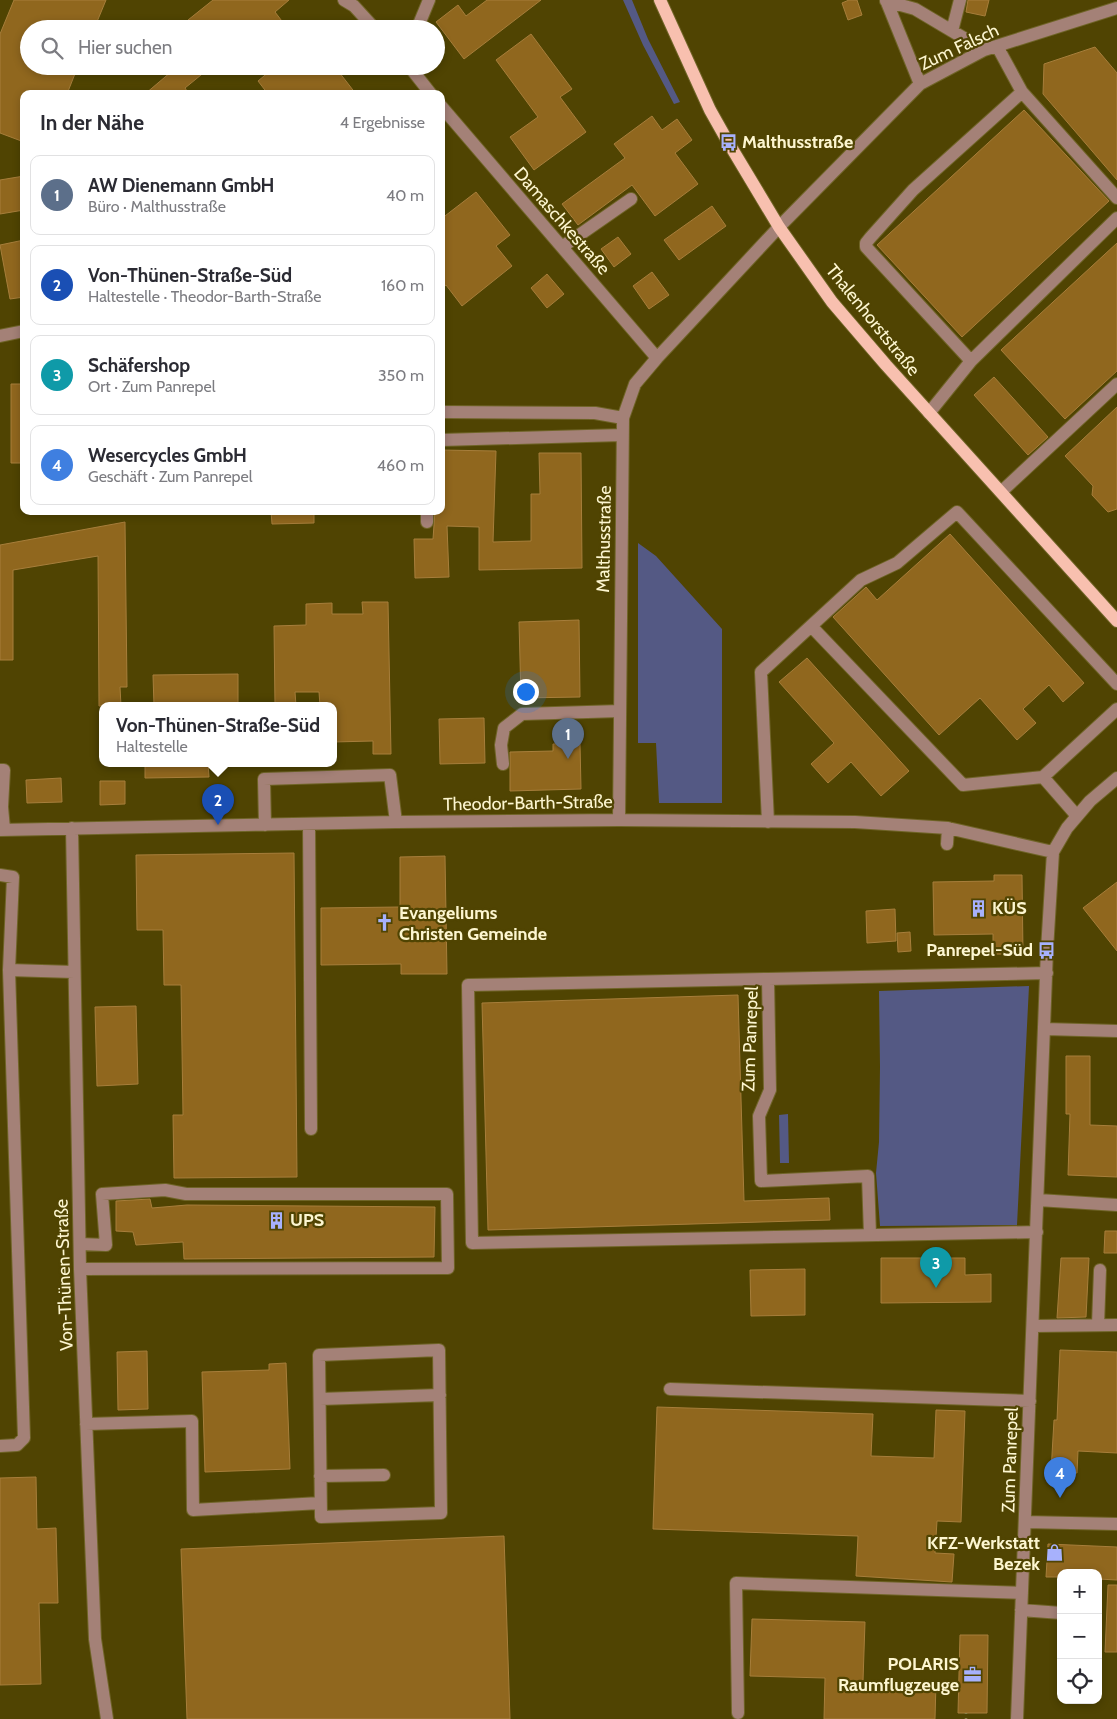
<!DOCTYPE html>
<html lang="de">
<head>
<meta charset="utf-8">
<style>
  body { margin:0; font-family:Cabin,sans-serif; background:#f7f7f7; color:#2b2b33 }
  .controls { position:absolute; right:15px; bottom:15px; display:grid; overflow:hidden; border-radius:10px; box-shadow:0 2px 8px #0003 }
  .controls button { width:45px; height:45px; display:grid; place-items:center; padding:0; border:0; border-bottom:1px solid #e1e1e2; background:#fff; color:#2b2b33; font:25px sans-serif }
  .you { position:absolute; left:525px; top:691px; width:18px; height:18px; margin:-12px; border:4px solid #fff; border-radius:50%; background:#1a73e8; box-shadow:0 0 0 8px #1a73e833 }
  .badge { display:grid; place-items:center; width:32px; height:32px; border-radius:50%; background:#7c3aed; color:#fff; font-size:16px; font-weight:700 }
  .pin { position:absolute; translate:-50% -41px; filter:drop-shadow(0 1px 2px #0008) }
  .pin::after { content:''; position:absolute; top:26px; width:18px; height:15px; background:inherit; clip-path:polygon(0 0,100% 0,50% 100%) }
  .popup { position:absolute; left:99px; top:702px; width:238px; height:65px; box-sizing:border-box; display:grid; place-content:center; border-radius:10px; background:#fff; filter:drop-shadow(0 1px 4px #0005); font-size:16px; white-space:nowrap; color:#7c7c81 }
  .popup b { font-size:19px; color:#2b2b33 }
  .popup::after { content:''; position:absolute; left:50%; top:100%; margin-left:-10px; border:10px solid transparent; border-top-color:#fff }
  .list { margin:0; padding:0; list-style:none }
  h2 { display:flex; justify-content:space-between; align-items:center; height:65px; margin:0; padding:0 20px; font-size:21px }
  h2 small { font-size:16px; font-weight:400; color:#7c7c81 }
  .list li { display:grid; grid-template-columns:32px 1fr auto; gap:15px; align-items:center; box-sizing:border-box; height:80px; margin:0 10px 10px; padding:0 10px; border:1px solid #e1e1e2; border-radius:10px }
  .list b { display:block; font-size:19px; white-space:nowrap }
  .list p { margin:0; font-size:16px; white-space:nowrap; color:#7c7c81 }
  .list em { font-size:16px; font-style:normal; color:#7c7c81 }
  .icon { flex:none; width:28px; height:28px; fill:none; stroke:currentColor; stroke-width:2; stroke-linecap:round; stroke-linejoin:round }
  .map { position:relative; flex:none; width:1117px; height:1719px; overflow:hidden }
  .search { position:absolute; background:#fff; box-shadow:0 2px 8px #0003; left:20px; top:20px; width:425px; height:55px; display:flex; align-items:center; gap:12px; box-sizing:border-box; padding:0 18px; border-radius:28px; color:#7c7c81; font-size:19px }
  .panel { position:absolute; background:#fff; box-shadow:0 2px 8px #0003; left:20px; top:90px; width:425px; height:425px; border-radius:10px }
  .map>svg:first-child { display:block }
</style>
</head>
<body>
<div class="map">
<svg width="1117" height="1719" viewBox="0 0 1117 1719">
  <rect width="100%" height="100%" fill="#504402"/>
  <path fill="#545984" d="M 623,0 L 632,0 L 648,39 L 680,102 L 674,104 L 643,45 Z
    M 638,543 L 656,556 L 722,629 L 722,803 L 659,803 L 656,743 L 638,743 Z
    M 1029,986 L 1017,1225 L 880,1226 L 876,1173 L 879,1142 L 880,1067 L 879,991 Z
    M 788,1114 L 789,1163 L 780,1163 L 779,1115 Z"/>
  <path fill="#90671e" stroke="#a77e3b" d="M 14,0 L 106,0 L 94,29 L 29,29 L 29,66 L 78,66 L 67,94 L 24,94 L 24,142 L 0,133 L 0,34 Z
    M 213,0 L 289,0 L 275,12 L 288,29 L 195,29 L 188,20 Z
    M 487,0 L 541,0 L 464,59 L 436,22 L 458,5 L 466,16 Z
    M 849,0 L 857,0 L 862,15 L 848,20 L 842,3 Z
    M 968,0 L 989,0 L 985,16 L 966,12 Z
    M 531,34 L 572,89 L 560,97 L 586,132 L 534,170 L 510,137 L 538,117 L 496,60 Z
    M 1095,47 L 1117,73 L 1117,180 L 1043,94 L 1044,64 Z
    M 178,66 L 212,66 L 185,88 L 189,94 L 145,94 Z
    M 276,66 L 347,66 L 339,72 L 356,94 L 268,94 L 258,81 Z
    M 1024,110 L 1109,201 L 962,337 L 877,245 Z
    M 652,116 L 662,130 L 677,119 L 692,140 L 675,153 L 698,184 L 655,216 L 632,185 L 578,225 L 562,204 L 625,158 L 614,144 Z
    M 24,176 L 24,210 L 0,214 L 0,180 Z
    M 476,192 L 510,235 L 496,246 L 512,266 L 462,306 L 446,285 L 441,289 L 441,219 Z
    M 712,206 L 726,226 L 679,260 L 664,240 Z
    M 618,237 L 631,254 L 614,267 L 601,249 Z
    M 24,240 L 24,297 L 10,299 L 0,245 Z
    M 1117,243 L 1117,371 L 1065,419 L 1001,350 Z
    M 652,272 L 669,295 L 649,309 L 633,286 Z
    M 547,274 L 564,294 L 547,308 L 531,288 Z
    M 994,377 L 1048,437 L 1028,455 L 974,395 Z
    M 11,384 L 24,384 L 24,463 L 11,463 Z
    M 1117,407 L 1117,509 L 1108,512 L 1092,495 L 1093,486 L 1065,456 Z
    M 441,450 L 496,451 L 493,542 L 531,541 L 531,494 L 540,494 L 539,453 L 581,453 L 582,568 L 479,570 L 479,527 L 447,526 L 449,577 L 415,578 L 414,539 L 433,539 L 435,511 L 441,511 Z
    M 271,511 L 314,511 L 314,523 L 272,524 Z
    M 125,522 L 127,687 L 120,687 L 121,706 L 99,706 L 98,556 L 13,570 L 13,660 L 0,660 L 0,545 Z
    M 950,534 L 1084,683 L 1063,702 L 1049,685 L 1023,709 L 1036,723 L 1017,740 L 980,698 L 939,735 L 833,617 L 866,587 L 877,600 Z
    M 362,602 L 388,602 L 391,754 L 373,754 L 373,741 L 333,742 L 333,706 L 320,706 L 319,692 L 295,692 L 296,706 L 275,706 L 274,626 L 306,625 L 306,604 L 332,603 L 332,614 L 363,614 Z
    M 579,620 L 580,697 L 521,698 L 519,622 Z
    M 807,658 L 909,771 L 881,796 L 851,762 L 828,783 L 811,764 L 834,743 L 779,682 Z
    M 238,674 L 238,706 L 154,706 L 153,675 Z
    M 484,718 L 485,763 L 440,764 L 439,719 Z
    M 580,743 L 581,789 L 510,791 L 510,752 L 553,751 L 553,744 Z
    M 145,764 L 208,764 L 209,777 L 145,778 Z
    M 61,778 L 62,802 L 27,803 L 26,780 Z
    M 100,781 L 125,781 L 125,804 L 100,805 Z
    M 294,853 L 297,1177 L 174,1178 L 173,1115 L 183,1115 L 181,985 L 164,985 L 163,930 L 137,930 L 136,855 Z
    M 445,856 L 447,974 L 401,974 L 401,964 L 321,965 L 321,908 L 400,907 L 400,857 Z
    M 994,875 L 1022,875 L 1023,954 L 993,954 L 993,934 L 934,935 L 933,882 L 994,881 Z
    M 1117,882 L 1117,951 L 1083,908 Z
    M 895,909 L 896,941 L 867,943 L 866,911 Z
    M 910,932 L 911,951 L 898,952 L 897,933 Z
    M 738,995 L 744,1201 L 829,1198 L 830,1220 L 488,1230 L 482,1003 Z
    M 136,1006 L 138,1084 L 97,1086 L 95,1007 Z
    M 1066,1056 L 1090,1056 L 1090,1125 L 1117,1126 L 1117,1177 L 1068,1175 L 1070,1114 L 1066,1114 Z
    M 150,1199 L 152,1208 L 187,1205 L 435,1207 L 434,1257 L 184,1259 L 183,1242 L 136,1245 L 133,1232 L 116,1231 L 116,1201 Z
    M 1105,1231 L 1117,1231 L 1117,1253 L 1104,1253 Z
    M 881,1258 L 965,1258 L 965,1275 L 991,1274 L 991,1302 L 881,1303 Z
    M 1061,1258 L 1089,1258 L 1086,1317 L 1057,1318 Z
    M 805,1269 L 805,1315 L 751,1316 L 750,1270 Z
    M 1060,1350 L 1117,1352 L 1117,1453 L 1078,1451 L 1077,1473 L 1051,1472 L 1054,1420 L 1057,1420 Z
    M 147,1351 L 148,1409 L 118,1410 L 117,1352 Z
    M 286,1363 L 290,1469 L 205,1472 L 202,1372 L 269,1370 L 269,1364 Z
    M 657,1407 L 873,1414 L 871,1456 L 934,1458 L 936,1410 L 965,1411 L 961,1522 L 937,1521 L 935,1553 L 954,1554 L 952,1582 L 856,1576 L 858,1536 L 653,1529 Z
    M 36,1477 L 37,1529 L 56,1528 L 58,1603 L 39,1603 L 41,1684 L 0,1685 L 0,1478 Z
    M 504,1536 L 510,1719 L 187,1719 L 181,1549 Z
    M 1048,1544 L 1117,1547 L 1117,1580 L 1098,1579 L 1098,1573 L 1061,1573 L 1061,1577 L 1046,1577 Z
    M 1108,1585 L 1117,1585 L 1117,1652 L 1105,1652 Z
    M 752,1619 L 865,1622 L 863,1681 L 936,1683 L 935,1719 L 824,1719 L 825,1678 L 750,1676 Z
    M 960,1635 L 988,1635 L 987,1713 L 958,1713 Z"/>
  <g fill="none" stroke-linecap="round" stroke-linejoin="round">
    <defs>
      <path id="minor" d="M 344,0 L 354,6 L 375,29
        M 886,0 L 920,84
        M 886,1 L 915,9 L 984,50
        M 417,29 L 429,0
        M 952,31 L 960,0
        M 997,46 L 1022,92
        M 409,66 L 431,94
        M 441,106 L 657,358
        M 562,247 L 631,199
        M 0,336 L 24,331
        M 971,361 L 866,247 L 866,243 L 870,238 L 913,190 L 1022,92 L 1117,198
        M 441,412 L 595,413 L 623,418
        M 929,413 L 971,361 L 1117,218
        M 441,440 L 622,435
        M 1001,492 L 1117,384
        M 427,511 L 427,522
        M 1117,684 L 957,512 L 897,563 L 861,580 L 811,626 L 963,785 L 1043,777 L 1117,709
        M 503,764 L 501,745 L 504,728 L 522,714 L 620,711
        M 0,770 L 4,770 L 2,807 L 4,829
        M 1043,777 L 1077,816
        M 619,820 L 623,418 L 635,384 L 657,358 L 779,227 L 920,84 L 984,50 L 1117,8
        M 768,822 L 761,672 L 811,626
        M 309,824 L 311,1129
        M 265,825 L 264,779 L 390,775 L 396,822
        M 72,828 L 80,1269 L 95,1639 L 107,1719
        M 0,830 L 396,822 L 619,820 L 855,822 L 948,828 L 1053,852
        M 947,844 L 948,828
        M 0,875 L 13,877 L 9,970
        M 768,979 L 468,985 L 472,1243 L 1037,1232
        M 1045,1029 L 1117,1031
        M 1038,1200 L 1117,1205
        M 870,1235 L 868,1176 L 761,1181 L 759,1116 L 770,1090 L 768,979 L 1047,973
        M 80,1244 L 106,1245 L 102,1194 L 165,1190 L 186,1194 L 447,1194 L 448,1268 L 80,1269
        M 1098,1325 L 1100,1270
        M 1033,1326 L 1117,1325
        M 439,1350 L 441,1513 L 321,1517 L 319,1355 Z
        M 670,1389 L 1030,1401
        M 320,1399 L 440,1395
        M 86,1424 L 192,1421 L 193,1510 L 320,1503
        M 0,1446 L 17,1445 L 24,1438 L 9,970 L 74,972
        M 320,1476 L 384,1475
        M 1025,1522 L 1117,1524
        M 1021,1610 L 1061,1613
        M 738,1713 L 736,1583 L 1022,1593
        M 1017,1719 L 1047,950 L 1053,852 L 1067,828 L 1090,801 L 1117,778"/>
      <path id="major" d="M 660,0 L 710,110 L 728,142 L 779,227 L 832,302 L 886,365 L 1117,621"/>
    </defs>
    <use href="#minor" stroke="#6f6427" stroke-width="14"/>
    <use href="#major" stroke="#6f6427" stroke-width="14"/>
    <path stroke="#8a8048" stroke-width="2.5" stroke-dasharray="1 4" stroke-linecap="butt" d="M 966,1719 L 966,1713"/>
    <use href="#minor" stroke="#a48177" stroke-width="12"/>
    <use href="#major" stroke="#f8c0af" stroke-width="12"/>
  </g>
  <defs>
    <symbol id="bus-bare" viewBox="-9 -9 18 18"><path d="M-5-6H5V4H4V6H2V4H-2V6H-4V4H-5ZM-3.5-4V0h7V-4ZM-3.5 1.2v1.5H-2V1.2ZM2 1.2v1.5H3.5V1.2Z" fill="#a7b1fc" stroke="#504402" stroke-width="2.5" paint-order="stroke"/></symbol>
    <symbol id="building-bare" viewBox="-9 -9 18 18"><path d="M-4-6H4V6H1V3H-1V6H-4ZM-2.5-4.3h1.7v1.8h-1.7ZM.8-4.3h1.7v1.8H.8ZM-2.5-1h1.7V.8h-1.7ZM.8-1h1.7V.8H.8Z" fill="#a7b1fc" stroke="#504402" stroke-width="2.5" paint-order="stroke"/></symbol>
    <symbol id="church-bare" viewBox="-9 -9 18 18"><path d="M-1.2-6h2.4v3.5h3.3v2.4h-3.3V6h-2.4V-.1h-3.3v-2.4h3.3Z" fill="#a7b1fc" stroke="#504402" stroke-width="2.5" paint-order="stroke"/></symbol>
    <symbol id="shop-bare" viewBox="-9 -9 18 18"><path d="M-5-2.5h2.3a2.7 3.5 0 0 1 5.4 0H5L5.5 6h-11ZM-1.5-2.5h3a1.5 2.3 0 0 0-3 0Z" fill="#a7b1fc" stroke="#504402" stroke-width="2.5" paint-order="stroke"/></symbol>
    <symbol id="office-bare" viewBox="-9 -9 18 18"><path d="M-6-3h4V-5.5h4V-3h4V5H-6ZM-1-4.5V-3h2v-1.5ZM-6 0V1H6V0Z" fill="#a7b1fc" stroke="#504402" stroke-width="2.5" paint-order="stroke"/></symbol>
  </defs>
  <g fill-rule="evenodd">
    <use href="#bus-bare" x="716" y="130" width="25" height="25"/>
    <use href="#building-bare" x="966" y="896" width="25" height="25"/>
    <use href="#church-bare" x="372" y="910" width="25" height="25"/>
    <use href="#bus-bare" x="1034" y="938" width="25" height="25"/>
    <use href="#building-bare" x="264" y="1208" width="25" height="25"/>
    <use href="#shop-bare" x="1042" y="1540" width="25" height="25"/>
    <use href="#office-bare" x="960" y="1662" width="25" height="25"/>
  </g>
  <g text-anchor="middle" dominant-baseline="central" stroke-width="4.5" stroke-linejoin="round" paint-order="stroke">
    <g font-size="18" fill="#fdf6d0" stroke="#504402">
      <text transform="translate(959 47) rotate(-25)">Zum Falsch</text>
      <text transform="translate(562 221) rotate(49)">Damaschkestraße</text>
      <text transform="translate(873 320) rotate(51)">Thalenhorststraße</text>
      <text transform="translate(604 539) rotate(-89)">Malthusstraße</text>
      <text transform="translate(528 803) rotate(-1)">Theodor-Barth-Straße</text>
      <text transform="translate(750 1039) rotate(-88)">Zum Panrepel</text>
      <text transform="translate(64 1275) rotate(-92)">Von-Thünen-Straße</text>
      <text transform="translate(1010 1460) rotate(-88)">Zum Panrepel</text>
    </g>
    <g font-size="18" font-weight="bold" fill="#fdf6d0" stroke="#504402" text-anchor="start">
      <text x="742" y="142">Malthusstraße</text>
      <text x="992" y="908">KÜS</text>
      <text x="399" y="913">Evangeliums<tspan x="399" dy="21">Christen Gemeinde</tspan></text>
      <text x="1033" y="950" text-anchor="end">Panrepel-Süd</text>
      <text x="290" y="1220">UPS</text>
      <text x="1040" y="1543" text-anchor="end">KFZ-Werkstatt<tspan x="1040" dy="21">Bezek</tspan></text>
      <text x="959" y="1664" text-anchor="end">POLARIS<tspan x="959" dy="21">Raumflugzeuge</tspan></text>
    </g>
  </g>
</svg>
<div class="controls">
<button>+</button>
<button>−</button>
<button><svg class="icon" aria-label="locate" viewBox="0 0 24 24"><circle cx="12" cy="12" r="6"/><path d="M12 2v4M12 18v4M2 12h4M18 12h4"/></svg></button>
</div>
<div class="you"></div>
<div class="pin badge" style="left:568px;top:759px;background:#5c6f8a">1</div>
<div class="pin badge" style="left:218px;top:825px;background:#1a4fb4">2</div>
<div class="popup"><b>Von-Thünen-Straße-Süd</b>Haltestelle</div>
<div class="pin badge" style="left:936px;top:1288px;background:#0f9aa8">3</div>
<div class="pin badge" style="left:1060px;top:1498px;background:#3f7fe0">4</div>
<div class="search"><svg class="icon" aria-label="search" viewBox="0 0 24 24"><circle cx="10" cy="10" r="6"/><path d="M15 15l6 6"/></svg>Hier suchen</div>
<section class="panel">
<h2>In der Nähe<small>4 Ergebnisse</small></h2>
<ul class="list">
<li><span class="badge" style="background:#5c6f8a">1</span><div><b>AW Dienemann GmbH</b><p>Büro · Malthusstraße</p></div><em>40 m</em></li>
<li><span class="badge" style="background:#1a4fb4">2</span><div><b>Von-Thünen-Straße-Süd</b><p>Haltestelle · Theodor-Barth-Straße</p></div><em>160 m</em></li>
<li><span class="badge" style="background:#0f9aa8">3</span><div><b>Schäfershop</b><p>Ort · Zum Panrepel</p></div><em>350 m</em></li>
<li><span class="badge" style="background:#3f7fe0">4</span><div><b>Wesercycles GmbH</b><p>Geschäft · Zum Panrepel</p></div><em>460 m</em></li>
</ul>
</section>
</div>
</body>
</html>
